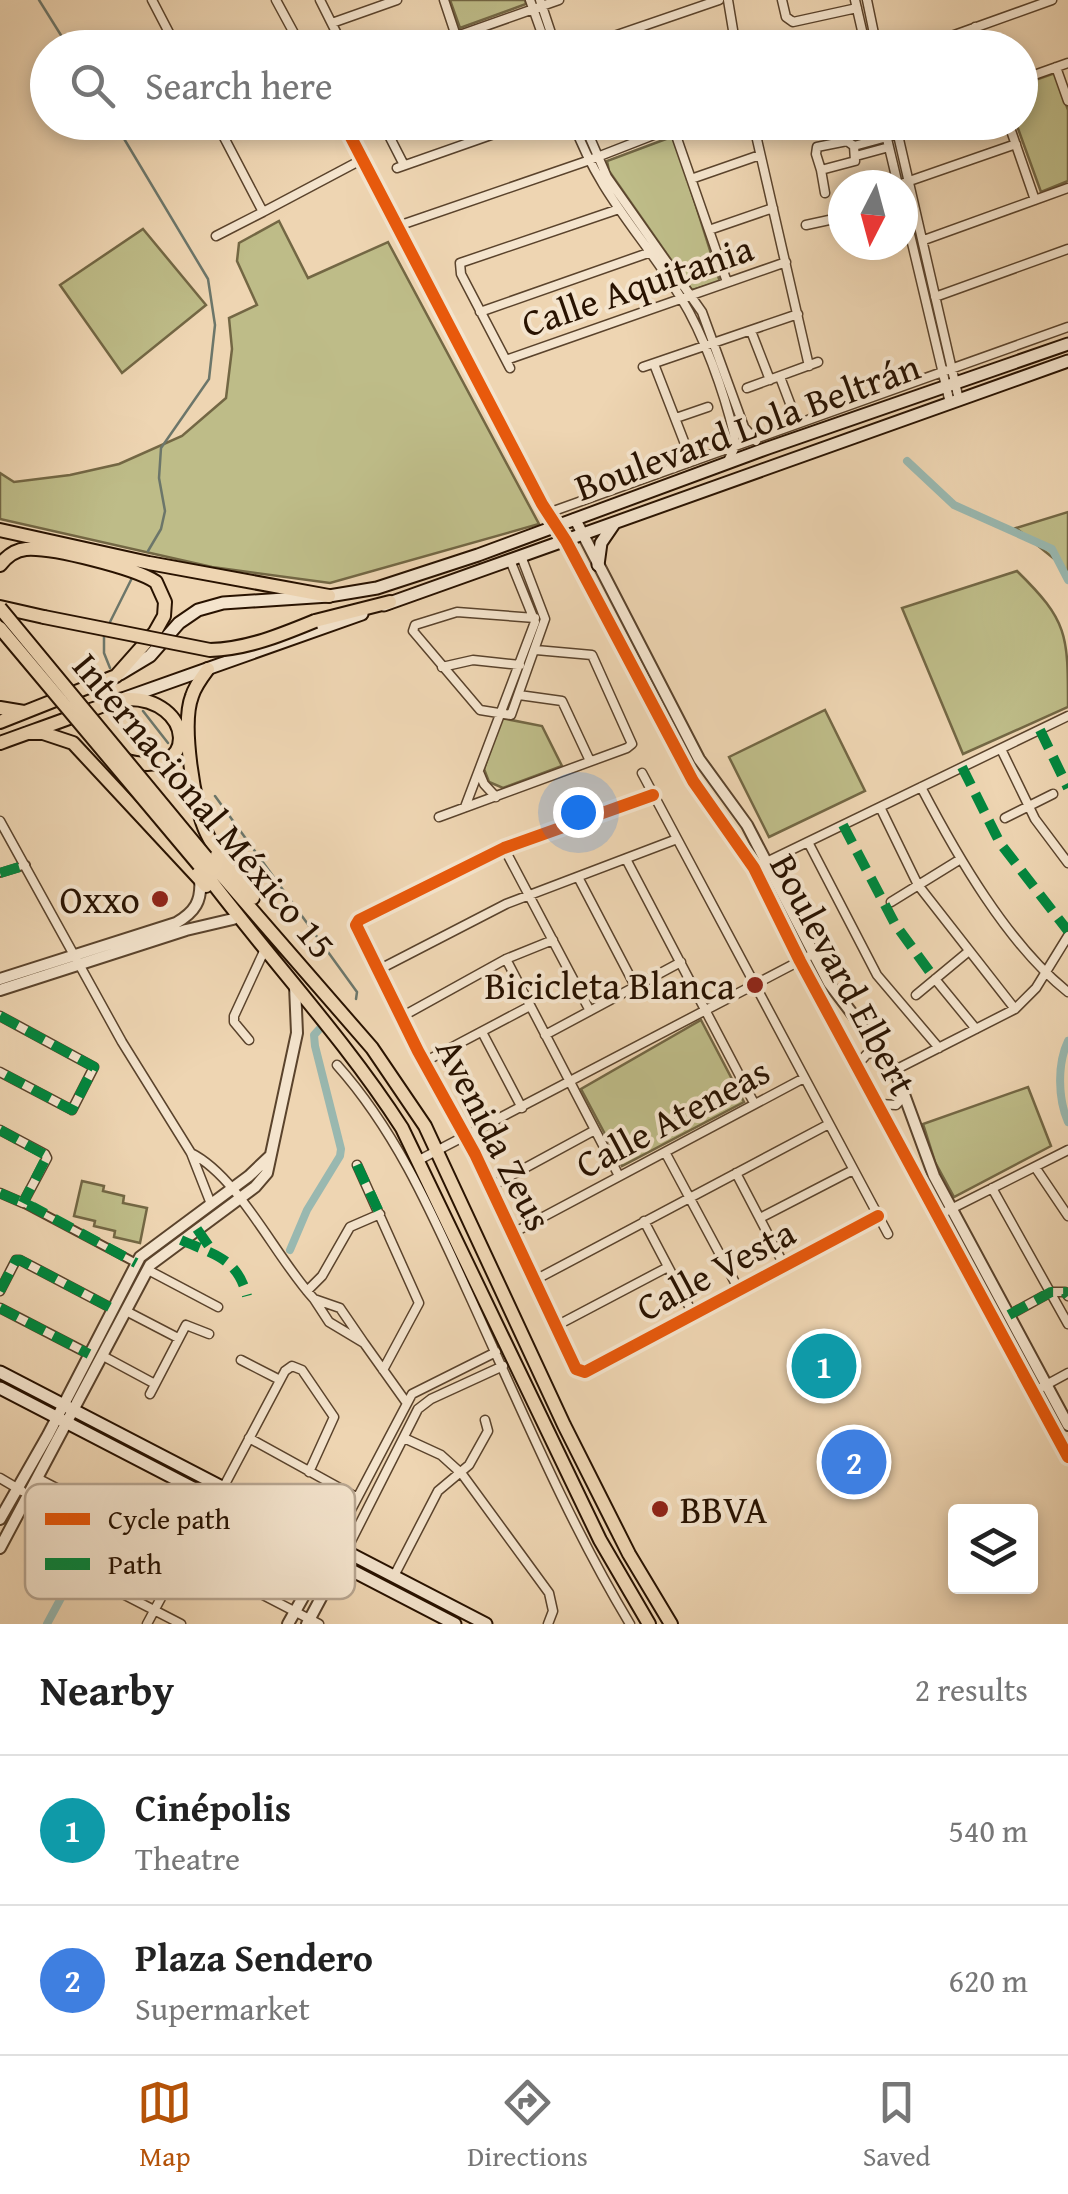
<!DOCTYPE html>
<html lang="en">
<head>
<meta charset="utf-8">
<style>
  body { margin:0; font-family:"Gentium Book Plus",serif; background:#f2f2f2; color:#222 }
  .controls { position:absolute; right:30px; bottom:30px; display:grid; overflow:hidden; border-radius:10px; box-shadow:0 5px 15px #0003 }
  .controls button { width:90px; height:90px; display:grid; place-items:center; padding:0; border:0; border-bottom:2px solid #e0e0e0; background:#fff; color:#222; font:50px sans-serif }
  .compass { position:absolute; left:828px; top:170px; width:90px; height:90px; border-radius:50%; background:#fff; box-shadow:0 5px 15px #0003; rotate:186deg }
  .you { position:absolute; left:578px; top:812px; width:35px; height:35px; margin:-25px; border:8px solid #fff; border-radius:50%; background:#1a73e8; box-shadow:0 0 0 15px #1a73e833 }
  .badge { display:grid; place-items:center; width:65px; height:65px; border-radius:50%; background:#b45309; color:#fff; font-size:32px; font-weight:700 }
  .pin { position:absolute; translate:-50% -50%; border:5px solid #fff; box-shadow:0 2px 10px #0006 }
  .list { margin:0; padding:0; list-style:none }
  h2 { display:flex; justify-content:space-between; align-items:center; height:130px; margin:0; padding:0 40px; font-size:42px }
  h2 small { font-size:32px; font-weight:400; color:#767676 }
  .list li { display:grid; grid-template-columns:65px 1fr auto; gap:30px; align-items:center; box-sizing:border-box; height:150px; padding:0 40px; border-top:2px solid #e0e0e0 }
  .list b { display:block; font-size:38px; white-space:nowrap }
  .list p { margin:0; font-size:32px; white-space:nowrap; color:#767676 }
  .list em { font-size:32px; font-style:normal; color:#767676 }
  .icon { flex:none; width:55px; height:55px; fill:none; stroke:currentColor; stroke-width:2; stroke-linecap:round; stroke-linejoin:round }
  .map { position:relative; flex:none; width:1068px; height:1624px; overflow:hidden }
  .search { position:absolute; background:#fff; box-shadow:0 5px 15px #0003; left:30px; right:30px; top:30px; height:110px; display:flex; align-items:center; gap:25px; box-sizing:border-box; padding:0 35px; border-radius:55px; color:#767676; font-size:38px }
  .sheet { height:430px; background:#fff }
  nav { display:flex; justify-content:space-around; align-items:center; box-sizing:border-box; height:140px; border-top:2px solid #e0e0e0; background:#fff; font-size:28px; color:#767676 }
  nav a { display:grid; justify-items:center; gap:5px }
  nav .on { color:#b45309 }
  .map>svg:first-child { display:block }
</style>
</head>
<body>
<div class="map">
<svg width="1068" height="1624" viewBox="0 0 1068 1624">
  <rect width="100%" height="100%" fill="#eed5b2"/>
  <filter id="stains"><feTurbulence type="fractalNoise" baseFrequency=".002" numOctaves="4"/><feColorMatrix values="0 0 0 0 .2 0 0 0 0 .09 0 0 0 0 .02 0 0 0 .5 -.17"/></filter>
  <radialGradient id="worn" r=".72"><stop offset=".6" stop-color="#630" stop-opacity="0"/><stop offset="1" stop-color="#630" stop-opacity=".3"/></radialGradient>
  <path fill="#bebc88" stroke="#736744" stroke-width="2.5" d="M 450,0 L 525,0 L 526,4 L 460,28 Z
    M 1055,73 L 1068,110 L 1068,181 L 1041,192 L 1016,123 L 1020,122 L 1021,85 Z
    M 674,136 L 720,282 L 692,290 L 609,171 L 607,161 Z
    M 279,221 L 308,278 L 388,242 L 539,524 L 330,583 L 212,567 L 0,519 L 0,473 L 14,482 L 70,475 L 119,464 L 182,436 L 226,398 L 232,349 L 229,318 L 257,305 L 237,261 L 239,243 Z
    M 143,229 L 206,305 L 122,373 L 60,285 Z
    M 1068,512 L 1068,574 L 1063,566 L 1016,528 Z
    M 1017,571 C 1068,621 1068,634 1068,707 L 963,754 L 902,608 Z
    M 825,710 L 865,791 L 769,837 L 729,757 Z
    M 501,718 L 542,726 L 562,766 L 503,788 L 489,782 L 484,769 Z
    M 701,1020 L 744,1102 L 622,1166 L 581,1089 Z
    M 1028,1087 L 1051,1146 L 954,1197 L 935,1162 L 923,1124 Z
    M 82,1181 L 104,1186 L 103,1191 L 124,1196 L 123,1203 L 147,1208 L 140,1243 L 114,1237 L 115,1231 L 94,1226 L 95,1221 L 74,1216 Z"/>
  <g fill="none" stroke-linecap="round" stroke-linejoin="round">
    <path stroke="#6c766a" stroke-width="2.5" d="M 39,0 L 69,48
      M 114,122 L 208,279 L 215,325 L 209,379 L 161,448 L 159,478 L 165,511 L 161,529 L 148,551
      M 109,624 L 132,578
      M 104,636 L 104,653 L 110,668
      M 143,711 L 168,743
      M 215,796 L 357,992 L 356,999"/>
    <path stroke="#99b8b0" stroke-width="8" d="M 907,461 L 954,505 L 1052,549 L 1068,580
      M 1068,1041 C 1057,1064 1058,1099 1068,1122
      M 290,1250 L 307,1210 L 340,1156 L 341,1149 L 315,1046 L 314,1035 L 324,1024
      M 47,1624 L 81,1561 L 118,1526"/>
    <defs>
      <path id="pedestrian" d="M 0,873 L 26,865
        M 23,1203 L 136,1263"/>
      <path id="minor" d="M 152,0 L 177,48
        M 276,0 L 302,48
        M 320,0 L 344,48
        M 444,0 L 456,36
        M 530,0 L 547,48
        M 540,0 L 556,48
        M 728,0 L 736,48
        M 782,0 L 786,17 L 793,22 L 857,8
        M 855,0 L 866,48
        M 867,0 L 877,48
        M 332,23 L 397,0
        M 975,27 L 983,48
        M 423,48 L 559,0
        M 579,48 L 719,0
        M 918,48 L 1052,0
        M 1056,67 L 1068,101
        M 1020,80 L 1068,63
        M 343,122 L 556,527
        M 382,122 L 404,165
        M 573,122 C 600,196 642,234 681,298 C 704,335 724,392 734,434 L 735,447 L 727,463
        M 583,122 L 607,177 L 702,312 L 744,427 L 756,441
        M 753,122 L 809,366
        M 883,122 L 898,185
        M 895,122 L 959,400
        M 1008,122 L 1035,200
        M 673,127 L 727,282
        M 854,146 L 855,161 L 821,170 L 816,154 L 817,147 L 847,141 L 854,146 L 898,134
        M 856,156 L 889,147
        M 397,168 L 528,122
        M 821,170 L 825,193
        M 691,179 L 760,155
        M 898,185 L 1016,144
        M 903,205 L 950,403
        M 263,212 L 363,159
        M 806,225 L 843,217
        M 398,226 L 587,161 L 687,122
        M 709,230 L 773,208
        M 216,236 L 263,212 L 216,122
        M 924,240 L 1068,188
        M 935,297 L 1068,249
        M 480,312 L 651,252
        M 751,331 L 770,380
        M 506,360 L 786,262
        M 654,364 L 685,444
        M 643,367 L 798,314
        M 510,368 L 461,274 L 460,263 L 619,209
        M 780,377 L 791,406
        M 747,388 L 818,362
        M 676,418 L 708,407
        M 548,513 L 1068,327
        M 521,556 L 545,619 L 511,715 L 480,710 L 413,631 L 415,625 L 457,612 L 535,618
        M 442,667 L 473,660 L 520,665
        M 519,695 L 562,701 L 590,761
        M 1001,749 L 1035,819 L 1068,863
        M 479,772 L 484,784 L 496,797
        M 642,773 L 888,1234
        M 921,787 C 956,854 1008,945 1068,992
        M 653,795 L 504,848 L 359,920 L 356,925 L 418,1051 L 475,1154 L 576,1369 L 585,1372 L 878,1216
        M 465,807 L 535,622 L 510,560
        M 880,807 L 918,885 L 1015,1009
        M 439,817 L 627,748 L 632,744 L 592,655 L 536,650
        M 1005,818 L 1053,794
        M 0,821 L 122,1042 L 191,1153 L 211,1204
        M 808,842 L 877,975 L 939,1048
        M 504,848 L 590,1011
        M 626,859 L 754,1103
        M 754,868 L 1068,716
        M 578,877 L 635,986
        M 891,902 L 959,860
        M 506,959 L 619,1176
        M 380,969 L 506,904 L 677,839
        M 935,979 L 976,1029
        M 916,995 L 969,951
        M 0,1016 L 94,1067 L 72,1110 L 0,1072
        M 403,1016 L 506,959 L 553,940
        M 482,1032 L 522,1108
        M 545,1035 L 681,962
        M 249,1040 L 234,1022 L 234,1016 L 265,949
        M 424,1062 L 530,1006
        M 858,1064 L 867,1054 L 883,1052
        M 337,1065 C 395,1130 430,1209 466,1288 C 518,1401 566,1518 630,1624
        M 895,1070 L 1015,1009 L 1036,988 L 1068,936
        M 880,1104 L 896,1105 L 905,1095
        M 0,1130 L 45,1154 L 47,1158 L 23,1203 L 0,1193
        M 665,1152 L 739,1290
        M 191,1153 C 239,1177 276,1258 314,1299
        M 419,1160 L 813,954
        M 357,1165 L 419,1303 L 383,1370
        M 1035,1167 L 1068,1216
        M 736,1173 L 784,1265
        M 490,1187 L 595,1130
        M 992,1188 L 1068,1324
        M 939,1215 L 1068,1150
        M 760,1218 L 853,1170
        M 644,1221 L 693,1314
        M 513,1233 L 804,1078
        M 148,1270 L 218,1307
        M 535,1280 L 829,1124
        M 0,1291 L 16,1260 L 20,1260 L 113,1309
        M 307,1291 L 322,1276 L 350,1227 L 380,1214
        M 314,1299 L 340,1308 L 364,1343 L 329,1322 Z
        M 0,1308 L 89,1354
        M 126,1311 L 178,1338
        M 1009,1315 L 1051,1292 L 1065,1292 L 1068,1296
        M 556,1326 L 668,1267
        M 364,1343 L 406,1402
        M 103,1356 L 155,1384
        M 241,1360 L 280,1380
        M 1033,1392 L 1068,1373
        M 150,1394 L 186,1325 L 209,1334
        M 249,1438 L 356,1497
        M 404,1438 L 441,1455 L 462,1474 L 549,1593 L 553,1611 L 548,1624
        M 0,1478 L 22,1491
        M 37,1478 L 319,1624
        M 223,1488 L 285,1371 L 292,1366 L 302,1370 L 334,1417 L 309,1472
        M 333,1544 L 412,1394 L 496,1352
        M 346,1551 L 418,1409 L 431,1399 L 503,1366
        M 88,1576 L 181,1624
        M 394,1576 L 438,1491 L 469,1465 L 488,1431 L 485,1420
        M 147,1624 L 214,1499"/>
      <path id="tertiary" d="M 575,519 L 699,759 L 747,825 L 829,983 L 895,1070 L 934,1176 L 1068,1425
        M 556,527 L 566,541 L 687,771 L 754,868 L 800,961 L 1068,1457
        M 0,979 L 176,923 C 195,912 202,901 200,879
        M 0,990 L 186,930 L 233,919
        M 0,1519 L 48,1435 L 140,1257 L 249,1176 L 270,1156
        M 0,1548 L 150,1265 L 255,1187 L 267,1173 L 297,1033 L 295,986
        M 288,1624 L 333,1544
        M 307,1624 L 346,1551"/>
      <path id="secondary" d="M 598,565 L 601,543 L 614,524
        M 384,605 L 1068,361
        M 120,674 L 150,656 L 179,623 L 198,610 L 223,603 L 329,596 L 377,588 L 478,555 L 768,448 L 1068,344
        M 125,698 L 362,614
        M 0,1372 L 486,1624
        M 0,1388 L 455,1624"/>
      <path id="primary" d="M 0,530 L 149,563 L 329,596
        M 0,565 C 7,556 15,550 26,549 C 52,547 135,568 156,582 L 165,602 L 164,616 L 155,632 L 116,676 L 0,722
        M 0,607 L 44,617
        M 315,621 L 390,602
        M 208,669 C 202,677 195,686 192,696 C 181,724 194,807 207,834 C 218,857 237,877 253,898
        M 0,708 L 24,712
        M 28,733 L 43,733 L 73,743 L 206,886
        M 0,743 C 30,732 59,722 88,711 C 100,707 113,700 125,699 C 194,696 203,783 123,760
        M 206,857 L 372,1048 L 425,1126 L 564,1425 L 629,1554 L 671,1624
        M 199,865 C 265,954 342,1035 402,1128 L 600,1540 L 649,1624"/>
    </defs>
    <use href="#pedestrian" stroke="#5a432c" stroke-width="10"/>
    <use href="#minor" stroke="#5a432c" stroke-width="11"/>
    <use href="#tertiary" stroke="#5a432c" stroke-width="14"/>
    <use href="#secondary" stroke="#281200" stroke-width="15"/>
    <use href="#primary" stroke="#281200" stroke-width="16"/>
    <use href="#pedestrian" stroke="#f4e4cd" stroke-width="6"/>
    <use href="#minor" stroke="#f4e4cd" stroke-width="8"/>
    <use href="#tertiary" stroke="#f4e4cd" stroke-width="10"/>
    <use href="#secondary" stroke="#f4e4cd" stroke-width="11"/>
    <use href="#primary" stroke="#eed5b2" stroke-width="12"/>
    <defs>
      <path id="primary-bridge" d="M 0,608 L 206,857
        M 44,617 L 210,650 C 247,649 281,635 315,621
        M 0,628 L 199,865"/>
    </defs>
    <use href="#primary-bridge" stroke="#281200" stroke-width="16" stroke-linecap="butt"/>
    <use href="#primary-bridge" stroke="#eed5b2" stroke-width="12"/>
    <path stroke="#00873e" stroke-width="10" stroke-dasharray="20 10" stroke-linecap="butt" d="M 1040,730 L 1068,788
      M 962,767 L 1000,843 L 1068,931
      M 843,825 L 895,924 L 935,979
      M 0,873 L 26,865
      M 0,1016 L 94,1067 L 72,1110 L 0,1072
      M 0,1130 L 47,1156 L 23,1203
      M 357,1165 L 380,1214
      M 0,1193 L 33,1207 L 136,1263
      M 197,1229 L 215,1255
      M 181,1240 C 215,1255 237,1258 247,1296
      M 0,1291 L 16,1260 L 20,1260 L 113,1309
      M 0,1308 L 89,1354
      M 1009,1315 L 1051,1292 L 1065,1292 L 1068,1296"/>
    <defs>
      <path id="cycleway" d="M 343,122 L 542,504 L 566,541 L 693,781 L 754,868 L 800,961 L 1068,1457
        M 653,795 L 504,848 L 359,920 L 356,925 L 418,1051 L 475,1154 L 576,1369 L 585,1372 L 878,1216"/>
    </defs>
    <use href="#cycleway" stroke="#f4e4cd" stroke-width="19"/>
    <use href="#cycleway" stroke="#e8590c" stroke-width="12"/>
  </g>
  <g fill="#8f2418" stroke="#f4e4cd" stroke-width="4">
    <circle cx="160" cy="899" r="10"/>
    <circle cx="755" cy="985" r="10"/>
    <circle cx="660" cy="1509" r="10"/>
  </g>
  <g text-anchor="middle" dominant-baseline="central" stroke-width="8" stroke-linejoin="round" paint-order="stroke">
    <g font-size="38" fill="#281200" stroke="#f4e4cd">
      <text transform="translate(637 285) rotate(-19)">Calle Aquitania</text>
      <text transform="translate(747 426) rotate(-20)">Boulevard Lola Beltrán</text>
      <text transform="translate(205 805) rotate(50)">Internacional México 15</text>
      <text transform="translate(844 974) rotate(62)">Boulevard Elbert</text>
      <text transform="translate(672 1117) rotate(-28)">Calle Ateneas</text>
      <text transform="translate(495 1134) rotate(63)">Avenida Zeus</text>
      <text transform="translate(715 1269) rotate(-28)">Calle Vesta</text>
    </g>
    <g font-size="38" fill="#281200" stroke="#f4e4cd" text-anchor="end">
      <text x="140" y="899">Oxxo</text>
      <text x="735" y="985">Bicicleta Blanca</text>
      <text x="680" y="1509" text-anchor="start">BBVA</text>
    </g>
  </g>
  <rect x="25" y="1484" width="330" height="115" rx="15" fill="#f4e4cd" stroke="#b7a590" stroke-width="2.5"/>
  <rect x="45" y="1513" width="45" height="12" fill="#e8590c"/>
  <rect x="45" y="1558" width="45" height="12" fill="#00873e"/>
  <g font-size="28" fill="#281200">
    <text x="108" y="1529">Cycle path</text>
    <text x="108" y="1574">Path</text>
  </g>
  <rect width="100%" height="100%" filter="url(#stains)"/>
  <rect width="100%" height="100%" fill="url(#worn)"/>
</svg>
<div class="controls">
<button><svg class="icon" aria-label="layers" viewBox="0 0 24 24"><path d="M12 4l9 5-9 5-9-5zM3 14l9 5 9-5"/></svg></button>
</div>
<svg class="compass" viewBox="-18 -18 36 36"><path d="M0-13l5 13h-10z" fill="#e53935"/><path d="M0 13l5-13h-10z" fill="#767676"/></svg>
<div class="you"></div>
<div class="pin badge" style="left:824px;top:1366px;background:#0f9aa8">1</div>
<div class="pin badge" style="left:854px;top:1462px;background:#3f7fe0">2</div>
<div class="search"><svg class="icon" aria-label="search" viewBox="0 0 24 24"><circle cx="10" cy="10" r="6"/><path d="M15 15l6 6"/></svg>Search here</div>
</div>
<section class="sheet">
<h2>Nearby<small>2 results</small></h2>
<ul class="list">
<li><span class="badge" style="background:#0f9aa8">1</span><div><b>Cinépolis</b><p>Theatre</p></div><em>540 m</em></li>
<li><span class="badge" style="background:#3f7fe0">2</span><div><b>Plaza Sendero</b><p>Supermarket</p></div><em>620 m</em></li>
</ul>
</section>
<nav>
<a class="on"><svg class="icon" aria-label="map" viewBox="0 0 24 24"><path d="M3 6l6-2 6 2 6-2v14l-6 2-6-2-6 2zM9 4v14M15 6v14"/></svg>Map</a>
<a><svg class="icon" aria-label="directions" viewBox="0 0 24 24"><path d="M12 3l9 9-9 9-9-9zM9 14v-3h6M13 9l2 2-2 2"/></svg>Directions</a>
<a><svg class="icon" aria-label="saved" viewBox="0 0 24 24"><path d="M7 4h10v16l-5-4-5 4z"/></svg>Saved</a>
</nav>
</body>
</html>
